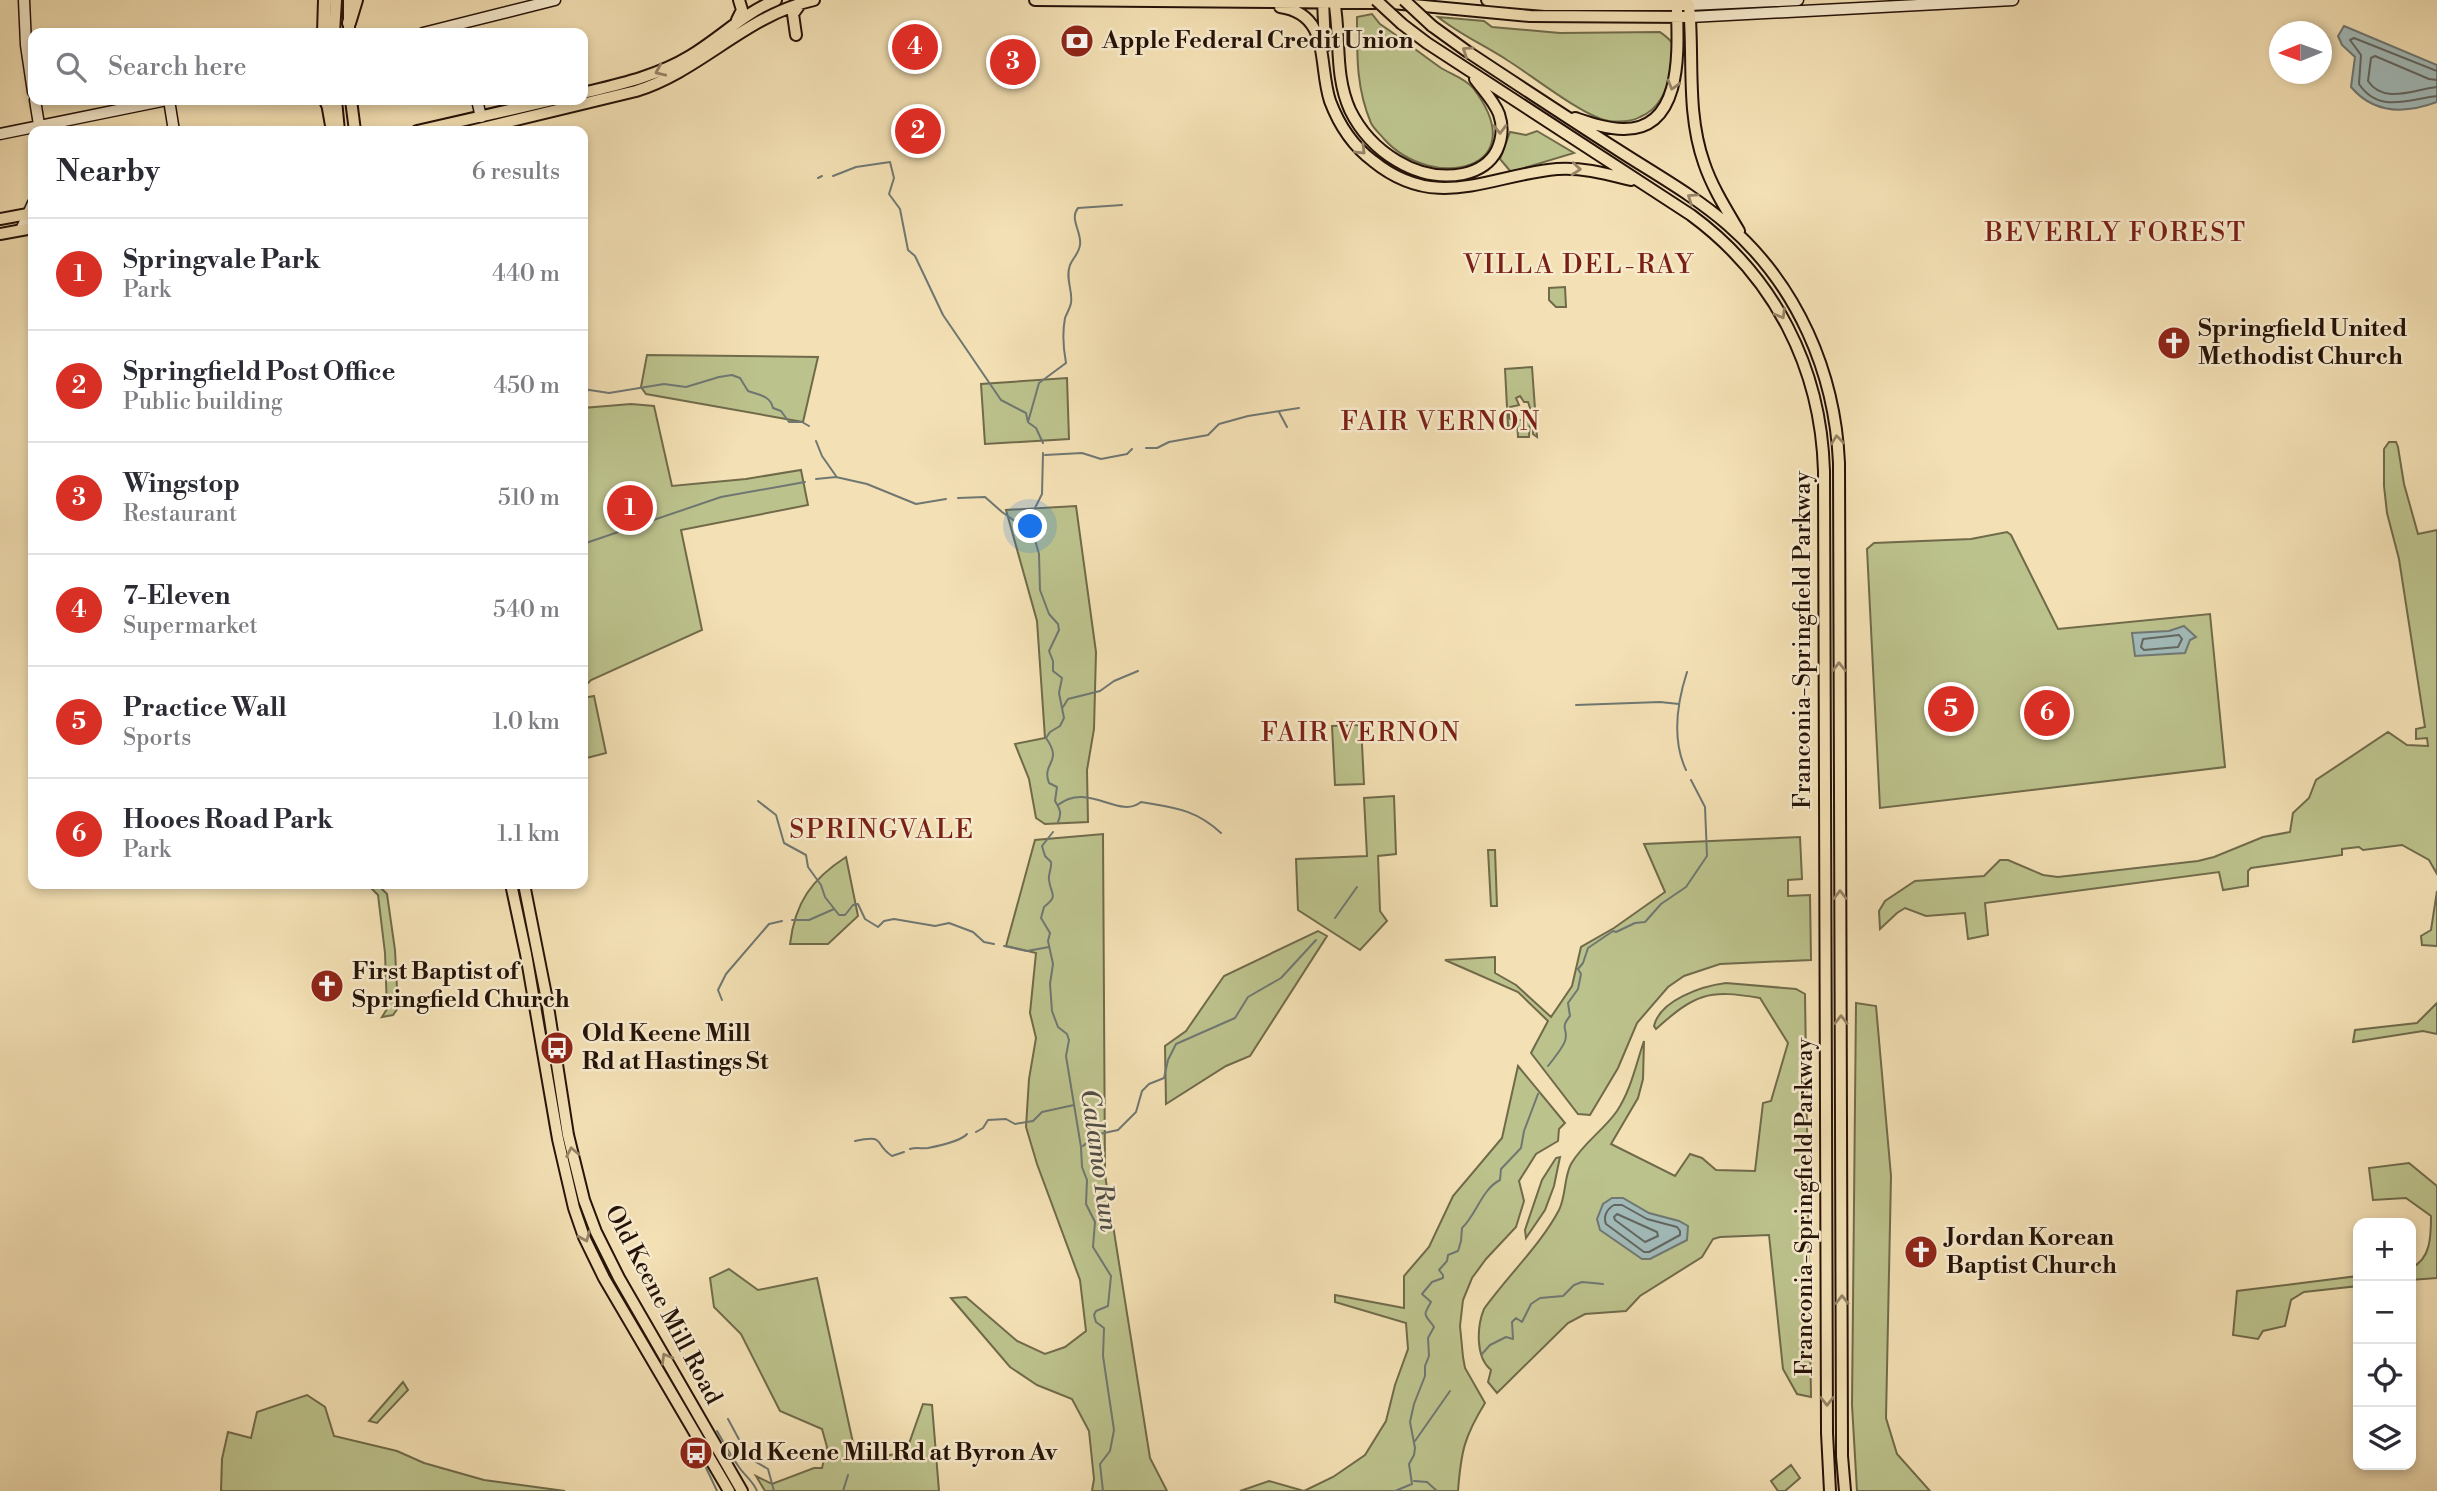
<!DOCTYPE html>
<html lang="en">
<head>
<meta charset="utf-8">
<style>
  body { margin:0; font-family:"Libre Bodoni",serif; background:#f2f2f3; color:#2b2b33 }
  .controls { position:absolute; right:21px; bottom:21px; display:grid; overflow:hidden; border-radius:14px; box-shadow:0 4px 10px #0003 }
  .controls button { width:63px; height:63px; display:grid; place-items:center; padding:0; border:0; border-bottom:2px solid #e1e1e2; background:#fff; color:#2b2b33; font:35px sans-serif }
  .compass { position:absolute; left:2269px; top:21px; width:63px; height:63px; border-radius:50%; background:#fff; box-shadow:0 4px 10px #0003; rotate:269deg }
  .you { position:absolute; left:1031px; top:527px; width:24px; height:24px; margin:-18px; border:5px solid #fff; border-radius:50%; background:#1a73e8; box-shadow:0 0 0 10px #1a73e833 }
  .badge { display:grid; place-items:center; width:46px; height:46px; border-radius:50%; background:#d93025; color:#fff; font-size:23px; font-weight:700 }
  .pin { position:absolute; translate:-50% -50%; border:4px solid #fff; box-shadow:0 2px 7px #0006 }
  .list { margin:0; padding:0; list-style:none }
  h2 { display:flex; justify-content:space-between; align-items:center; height:91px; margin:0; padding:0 28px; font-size:30px }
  h2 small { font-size:23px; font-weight:400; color:#7c7c81 }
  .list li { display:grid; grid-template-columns:46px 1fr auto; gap:21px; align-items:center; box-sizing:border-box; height:112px; padding:0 28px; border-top:2px solid #e1e1e2 }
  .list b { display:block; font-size:26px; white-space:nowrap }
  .list p { margin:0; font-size:23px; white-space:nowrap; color:#7c7c81 }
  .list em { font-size:23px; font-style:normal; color:#7c7c81 }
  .icon { flex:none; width:38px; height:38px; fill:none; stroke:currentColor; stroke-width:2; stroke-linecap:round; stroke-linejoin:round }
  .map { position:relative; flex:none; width:2437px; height:1491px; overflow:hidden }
  .search { position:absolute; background:#fff; box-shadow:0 4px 10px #0003; left:28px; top:28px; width:560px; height:77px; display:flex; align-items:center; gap:18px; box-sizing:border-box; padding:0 24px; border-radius:14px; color:#7c7c81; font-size:26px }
  .panel { position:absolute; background:#fff; box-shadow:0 4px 10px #0003; left:28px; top:126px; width:560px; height:763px; border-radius:14px }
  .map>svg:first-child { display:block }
</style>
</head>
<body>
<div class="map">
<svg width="2437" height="1491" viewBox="0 0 2437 1491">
  <rect width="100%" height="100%" fill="#f3e0b4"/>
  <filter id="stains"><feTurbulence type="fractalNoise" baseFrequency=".00286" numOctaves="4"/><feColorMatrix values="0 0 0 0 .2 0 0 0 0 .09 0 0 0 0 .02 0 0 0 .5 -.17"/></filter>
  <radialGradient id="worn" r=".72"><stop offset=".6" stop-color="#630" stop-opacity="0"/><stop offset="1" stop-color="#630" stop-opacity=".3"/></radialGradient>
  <path fill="#bcc28c" stroke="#706a4a" stroke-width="2" d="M 1372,14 L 1380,24 C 1401,38 1421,54 1441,68 C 1451,74 1466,79 1473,88 C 1536,170 1433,193 1384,139 C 1380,134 1374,129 1371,123 C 1356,88 1357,55 1357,17 Z
    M 1438,17 L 1484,21 L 1492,27 L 1560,33 L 1660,32 C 1664,35 1669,38 1672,43 C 1675,49 1672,57 1671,64 C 1669,85 1662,108 1640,117 C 1631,122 1619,122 1609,121 C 1585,118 1530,74 1507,60 C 1484,45 1459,34 1438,17 Z
    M 1537,131 L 1574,153 L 1511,172 L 1500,159 L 1510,132 L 1526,135 Z
    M 1565,287 L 1566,307 L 1556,307 L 1549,300 L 1549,288 Z
    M 647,355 L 818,357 L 803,422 L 646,394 L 641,387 Z
    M 1532,367 L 1537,437 L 1533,434 L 1534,412 L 1531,411 L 1528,402 L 1524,402 L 1520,396 L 1516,398 L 1519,405 L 1510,407 L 1509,418 L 1515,422 L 1516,426 L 1508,426 L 1505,369 Z
    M 1067,378 L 1069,439 L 985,444 L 981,384 Z
    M 631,404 L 654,406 L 672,486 L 746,479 L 801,470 L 808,505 L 681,530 L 702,630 L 591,680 L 583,688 L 583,624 L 586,621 L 583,604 L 583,408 Z
    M 1517,420 L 1530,420 L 1529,437 L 1518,437 Z
    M 2389,442 L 2396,442 L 2398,447 L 2404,484 L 2418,534 L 2437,530 L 2437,874 L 2429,860 L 2402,845 L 2363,850 L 2359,847 L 2342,849 L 2342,855 L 2251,868 L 2248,871 L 2248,886 L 2223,890 L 2219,872 L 1985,903 L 1988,935 L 1968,939 L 1965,913 L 1926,916 L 1905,908 L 1897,913 L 1880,929 L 1879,911 L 1885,901 L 1915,881 L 1984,876 L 2000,860 L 2008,860 L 2043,875 L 2058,877 L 2198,861 L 2214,857 L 2263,837 L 2290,832 L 2293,813 L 2309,798 L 2316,780 L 2388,732 L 2407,745 L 2428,746 L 2427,738 L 2416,739 L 2416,729 L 2425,727 L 2399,559 L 2387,513 L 2384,486 L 2384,449 Z
    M 1076,506 L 1096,652 L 1094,729 L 1087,770 L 1088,822 L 1045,824 L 1036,818 L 1029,779 L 1015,744 L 1045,738 L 1037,621 L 1006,510 Z
    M 2007,532 L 2011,535 L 2058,629 L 2210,614 L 2225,767 L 1880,808 L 1867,549 L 1874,543 L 1971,539 Z
    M 594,696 L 606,753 L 583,759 L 583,698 Z
    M 1361,725 L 1364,784 L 1335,785 L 1332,726 Z
    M 1394,796 L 1396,854 L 1378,856 L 1380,911 L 1387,921 L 1360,950 L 1298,910 L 1296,859 L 1367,856 L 1364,798 Z
    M 1103,834 L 1105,1175 L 1150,1458 L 1167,1491 L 1092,1491 L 1094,1479 L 1089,1431 L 1072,1399 L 1037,1385 L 1010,1367 L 951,1298 L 966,1297 L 1017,1341 L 1045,1354 L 1065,1347 L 1086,1331 L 1080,1280 L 1037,1164 L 1026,1127 L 1029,1079 L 1036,1038 L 1030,1013 L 1036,953 L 1006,946 L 1035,840 Z
    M 1800,837 L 1802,879 L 1788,880 L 1788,896 L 1810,895 L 1811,960 L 1720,964 L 1684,976 L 1668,987 L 1637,1023 L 1618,1068 L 1590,1115 L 1578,1114 L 1531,1053 L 1548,1021 L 1518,992 L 1445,960 L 1495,957 L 1495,973 L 1516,985 L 1551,1017 L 1572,986 L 1581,947 L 1614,928 L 1665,892 L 1644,844 Z
    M 1488,850 L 1495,850 L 1497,906 L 1491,906 Z
    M 846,857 L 858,916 L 828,944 L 790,944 C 795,902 812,879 846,857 Z
    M 370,887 L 380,887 L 387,894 L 395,950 L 398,1008 L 393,1015 L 382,1017 L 387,1009 L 385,953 L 378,895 Z
    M 2437,891 L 2437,946 L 2422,945 L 2421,936 L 2431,930 Z
    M 1318,931 L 1327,936 L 1250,1056 L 1226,1066 L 1166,1104 L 1165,1046 L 1186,1031 L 1224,976 Z
    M 1726,983 L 1796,989 L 1805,994 L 1811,1397 L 1797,1394 L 1783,1369 L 1769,1235 L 1720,1237 L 1713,1239 L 1702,1257 L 1640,1296 L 1626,1311 L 1585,1314 L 1568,1323 L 1497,1393 L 1488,1382 L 1491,1370 C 1475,1357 1477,1326 1484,1309 C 1506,1278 1542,1243 1559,1210 C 1566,1196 1564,1177 1571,1164 C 1583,1143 1604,1130 1617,1111 C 1631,1090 1636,1064 1644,1041 L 1643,1079 L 1638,1098 L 1611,1144 L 1675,1176 L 1690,1154 L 1702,1158 L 1716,1170 L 1755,1171 L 1763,1103 L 1771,1101 L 1788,1043 L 1760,998 C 1708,989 1695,994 1656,1029 L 1654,1026 C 1660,1000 1702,986 1726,983 Z
    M 1856,1003 L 1876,1006 L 1891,1176 L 1886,1418 L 1897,1454 L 1930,1491 L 1857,1491 L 1852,1405 Z
    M 2437,1003 L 2437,1034 L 2423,1031 L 2353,1042 L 2355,1030 L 2417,1023 Z
    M 1518,1066 L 1565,1123 L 1559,1129 L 1558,1141 L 1536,1154 L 1519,1181 L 1524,1201 L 1516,1227 L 1486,1259 L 1472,1278 L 1463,1300 L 1460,1326 L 1463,1357 L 1465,1368 L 1485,1403 C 1464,1437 1461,1452 1458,1491 L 1240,1491 L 1269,1481 L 1304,1491 L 1333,1477 L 1365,1455 L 1386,1421 L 1395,1385 L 1408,1349 L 1406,1323 L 1335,1302 L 1335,1295 L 1404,1308 L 1404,1276 L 1429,1247 L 1453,1196 L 1502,1138 Z
    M 1560,1157 L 1554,1186 L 1545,1210 L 1526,1238 L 1525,1230 L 1542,1180 L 1556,1158 Z
    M 2409,1163 L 2437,1186 L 2437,1278 L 2411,1280 L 2411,1268 C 2431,1259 2431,1236 2431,1216 L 2406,1198 L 2373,1200 L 2369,1168 Z
    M 729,1269 L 758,1290 L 817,1278 L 857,1461 L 906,1452 L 923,1404 L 932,1405 L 939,1491 L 765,1491 L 756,1476 L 772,1484 L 814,1468 L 822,1468 L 827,1447 L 822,1429 L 780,1411 L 741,1334 L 714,1307 L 710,1278 Z
    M 2358,1276 L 2358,1286 L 2304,1292 L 2291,1300 L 2285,1326 L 2263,1331 L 2258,1339 L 2233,1335 L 2237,1291 Z
    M 403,1382 L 408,1390 L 377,1423 L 369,1421 Z
    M 307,1395 L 325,1407 L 334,1436 L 397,1451 L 424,1463 L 484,1480 L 565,1491 L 221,1491 L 222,1459 L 228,1432 L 251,1438 L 257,1412 Z
    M 1791,1465 L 1800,1478 L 1785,1491 L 1778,1491 L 1771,1481 Z"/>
  <path fill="#a1bab8" stroke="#6f7772" stroke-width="2" d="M 2344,26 L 2437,65 L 2437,102 C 2405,114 2374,114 2351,87 L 2355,57 L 2342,45 L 2338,36 Z
    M 2184,626 L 2196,637 L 2190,640 L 2185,653 L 2135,656 L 2132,633 L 2169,631 Z
    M 1612,1198 L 1623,1198 L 1649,1213 L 1679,1221 L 1688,1226 L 1687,1240 L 1650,1259 L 1642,1259 L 1600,1230 L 1597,1219 L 1603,1204 Z"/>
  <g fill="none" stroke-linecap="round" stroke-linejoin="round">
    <path stroke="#636660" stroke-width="2" d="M 2437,71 L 2354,38 L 2350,40 L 2361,55 L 2359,84 C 2379,114 2409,99 2437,96
      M 2437,80 L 2429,79 L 2375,56 L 2371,58 L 2368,81 C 2384,105 2415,89 2437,87
      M 2179,635 L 2182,639 L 2178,647 L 2144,650 L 2141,647 L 2143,639 Z
      M 1614,1205 L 1622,1205 L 1647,1219 L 1677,1227 L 1680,1231 L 1680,1235 L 1649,1252 L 1644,1252 L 1606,1224 C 1603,1216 1607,1209 1614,1205 Z
      M 1617,1214 L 1657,1232 L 1658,1236 L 1645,1242 L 1615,1220 L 1614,1217 Z"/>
    <path stroke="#6f7772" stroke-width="2" d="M 833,176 L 856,167 L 890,162 L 894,178 L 889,194 L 900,209 L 908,250 L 915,256 L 943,315 L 1001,400 L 1026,413 L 1028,422
      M 818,178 L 822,176
      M 583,389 L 609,393 L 664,384 L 686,387 L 719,377 L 732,375 L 740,378 L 748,391 C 758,395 770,395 773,408 L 781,411 L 789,422 L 802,422 L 809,426
      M 1279,412 L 1287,427
      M 1028,422 L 1039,383 L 1066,363 C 1063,347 1062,334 1065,318 C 1067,313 1070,308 1071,303 C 1073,290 1065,279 1070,265 C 1073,258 1079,253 1080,245 C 1082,232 1069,219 1078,208 L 1122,205
      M 1029,423 L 1036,428 L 1043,443
      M 816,441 L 822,456 L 836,476
      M 1146,448 L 1157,448 L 1169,442 L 1208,435 L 1219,424 L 1248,416 L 1299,408
      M 1043,453 L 1042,494 L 1031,516 L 1036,524 L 1033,533 L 1039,554 L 1040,590 L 1049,614 L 1058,624 L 1059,630 L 1049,651 L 1053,661 L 1053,671 L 1062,678 L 1059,693 L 1064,718 L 1060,726 L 1050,732 L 1046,738 C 1064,763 1041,762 1049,783 L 1057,787 L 1055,801 C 1060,809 1062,813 1058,822
      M 1045,455 L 1082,453 L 1101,459 L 1127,454 L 1132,449
      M 816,479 L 836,477 L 867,484 L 916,504 L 946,499
      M 958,498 L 985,497 L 1002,512 L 1032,533
      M 583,544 L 721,497 L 805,482
      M 1576,705 L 1660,702 L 1679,704
      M 1063,707 L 1068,699 L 1100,691 L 1114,681 L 1138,671
      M 1686,770 C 1672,740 1677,703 1687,672
      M 758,801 L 776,815 L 784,843 L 806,855 L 808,867 L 821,885 L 825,897 L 839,915 L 845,915 L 853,905 L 858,904 L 865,919 L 878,927 L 884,921 L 894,919 L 935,926 L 949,923 L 973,932 L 984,942 L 994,944
      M 1058,805 C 1088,781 1119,820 1141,802 C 1175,808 1195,809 1221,833
      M 1053,832 L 1042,846 L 1045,856 L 1051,862 C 1052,868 1048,874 1049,880 C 1051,896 1059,895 1044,907 L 1041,918 L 1050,933 L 1048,941 L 1053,964 L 1050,984 L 1052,1011 L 1058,1027 L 1067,1034 L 1069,1040 L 1066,1056 L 1081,1147 L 1082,1167 L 1087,1180 L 1086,1204 L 1095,1222 L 1093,1247 L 1111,1276 L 1108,1306 L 1096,1311 L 1094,1315 L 1096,1322 L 1104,1328 L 1103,1356 L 1114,1430 L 1110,1451 L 1100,1464 L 1103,1491
      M 1335,918 L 1357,887
      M 792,920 L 809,920 L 834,909
      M 1004,946 L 1027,951 L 1049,947
      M 722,1000 L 718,990 L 726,974 L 769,924 L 782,921
      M 1548,1066 C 1552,1061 1563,1047 1565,1041 C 1569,1029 1559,1029 1570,1016 L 1568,1003 L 1578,989 L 1581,974 L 1578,969 L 1583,963 L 1588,948 L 1613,931 L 1616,932 L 1635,923 L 1645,922 L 1661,904 L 1686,887 L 1707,856 L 1705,807 L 1691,780
      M 976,1132 L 983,1128 L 988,1120 L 1006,1119 L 1015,1124 L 1033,1121 L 1042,1112 L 1074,1105
      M 855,1141 C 887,1134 873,1144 892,1156 L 904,1152
      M 1083,1146 L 1095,1135 L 1118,1130 L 1136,1112 L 1142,1091 L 1149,1084 L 1164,1078 L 1168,1060 L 1176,1044 L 1235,1018 L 1248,997 L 1281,978 L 1316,940
      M 910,1149 C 916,1147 922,1149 928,1148 C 938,1146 961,1141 967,1134
      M 1482,1354 L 1490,1345 L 1506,1337 L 1513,1339 L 1512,1322 L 1516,1318 L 1522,1322 L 1531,1304 L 1540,1298 L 1563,1296 L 1574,1285 L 1582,1282 L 1603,1284
      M 728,1419 L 749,1458 L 768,1469 L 774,1491
      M 717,1431 C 724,1443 731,1456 739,1467 C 745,1476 753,1481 757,1491
      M 1415,1441 L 1450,1391
      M 700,1455 L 717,1491
      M 1414,1481 L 1427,1482 L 1437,1491
      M 843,1491 L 848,1475
      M 1395,1491 L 1412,1484 L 1409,1464 L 1414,1455 L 1415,1448 L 1410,1422 L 1414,1404 L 1425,1376 L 1425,1366 L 1429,1356 L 1428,1338 L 1434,1327 C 1425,1314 1422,1317 1431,1302 L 1422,1294 L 1432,1282 L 1443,1278 L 1443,1275 L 1439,1270 L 1447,1261 L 1448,1255 L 1458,1251 L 1461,1241 L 1462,1228 C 1476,1215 1482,1189 1500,1180 L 1501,1169 L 1521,1148 L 1524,1131 L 1538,1094"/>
    <defs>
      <path id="secondary" d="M 24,0 L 26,45 L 33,92
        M 1689,5 L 1798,0
        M 1690,17 L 2013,0
        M 423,33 L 555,0
        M 35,100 L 40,131
        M 169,100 L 174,131
        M 477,100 L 481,117
        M 0,134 L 167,100
        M 21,230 L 33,203"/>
      <path id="primary" d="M 1035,0 L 1392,3 L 1530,16 L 1690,17
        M 1323,0 L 1325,46
        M 1334,0 C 1341,37 1334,75 1350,110 C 1370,151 1417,183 1463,174 C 1477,171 1490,164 1497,150 C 1502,139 1503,126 1499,114 C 1494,101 1483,90 1475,79
        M 1487,0 L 1545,5 L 1689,5 C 1694,58 1686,112 1704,163 C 1712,187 1726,209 1739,231
        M 1280,7 C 1331,14 1318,65 1330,101 C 1339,125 1353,146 1373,161 C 1437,213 1489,175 1557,169 C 1582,167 1607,174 1631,180
        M 737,20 L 742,10 L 739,0
        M 1402,24 L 1427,43 L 1691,215 C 1774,276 1821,367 1824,471 L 1827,1433 L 1830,1491
        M 1432,26 L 1468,52 C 1518,85 1568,118 1618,150 C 1655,174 1695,196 1728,225 C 1797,285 1835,372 1839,463 L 1842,1456 L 1845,1491
        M 334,33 L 336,0
        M 349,33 L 349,0
        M 796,35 L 793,14 L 801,3
        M 583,93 C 620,84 657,76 690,56 C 720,38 744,13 776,0
        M 336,100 L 339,131
        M 351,100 L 355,131
        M 327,103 L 332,131
        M 1575,118 C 1590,123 1607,129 1623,129 C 1683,130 1678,51 1677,10
        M 417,131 L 553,100
        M 470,131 L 636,91 C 701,71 746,15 814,0
        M 0,219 L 33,213
        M 0,234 L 33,228
        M 511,884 L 526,954 L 558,1139 L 574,1208 L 584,1237 L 604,1278 L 729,1491
        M 524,884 L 547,1000 L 568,1135 L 584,1200 L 596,1232 L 619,1278 L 742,1491"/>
      <path id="motorway" d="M 349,23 L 356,0
        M 324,33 L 325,0
        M 327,100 L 327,103"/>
    </defs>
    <use href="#secondary" stroke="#251208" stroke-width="13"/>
    <use href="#primary" stroke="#251208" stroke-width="14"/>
    <use href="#motorway" stroke="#251208" stroke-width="16"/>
    <use href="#secondary" stroke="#f7ebce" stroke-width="10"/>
    <use href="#primary" stroke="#f3e0b4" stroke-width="10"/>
    <use href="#motorway" stroke="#f3e0b4" stroke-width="12"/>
    <defs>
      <path id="primary-bridge" d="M 1376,0 L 1402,24
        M 1404,0 L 1432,26"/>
    </defs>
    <use href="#primary-bridge" stroke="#251208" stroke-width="14" stroke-linecap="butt"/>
    <use href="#primary-bridge" stroke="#f3e0b4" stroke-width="10"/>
  </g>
  <defs><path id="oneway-chevron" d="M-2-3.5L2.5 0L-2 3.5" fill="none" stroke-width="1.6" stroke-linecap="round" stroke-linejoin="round" transform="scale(1.75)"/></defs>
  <g stroke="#968367">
    <use href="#oneway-chevron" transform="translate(1467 51) rotate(-146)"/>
    <use href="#oneway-chevron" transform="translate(660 71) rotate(156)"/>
    <use href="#oneway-chevron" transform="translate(1673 85) rotate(106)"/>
    <use href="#oneway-chevron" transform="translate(1500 129) rotate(89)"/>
    <use href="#oneway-chevron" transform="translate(1361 150) rotate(45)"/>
    <use href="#oneway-chevron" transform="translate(1576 169) rotate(5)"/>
    <use href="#oneway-chevron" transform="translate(1692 198) rotate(-146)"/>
    <use href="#oneway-chevron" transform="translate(1781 314) rotate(60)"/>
    <use href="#oneway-chevron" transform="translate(1837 440) rotate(-96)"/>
    <use href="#oneway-chevron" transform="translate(1839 667) rotate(-90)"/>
    <use href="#oneway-chevron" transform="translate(1840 895) rotate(-90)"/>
    <use href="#oneway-chevron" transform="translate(1841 1020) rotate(-90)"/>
    <use href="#oneway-chevron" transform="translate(572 1152) rotate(-101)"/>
    <use href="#oneway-chevron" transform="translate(585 1237) rotate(67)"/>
    <use href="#oneway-chevron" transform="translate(1842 1300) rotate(-90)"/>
    <use href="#oneway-chevron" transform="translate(666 1358) rotate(-120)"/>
    <use href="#oneway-chevron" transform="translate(1827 1401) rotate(90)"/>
  </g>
  <defs>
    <symbol id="bank-disc" viewBox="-11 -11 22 22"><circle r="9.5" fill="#8f2418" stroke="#f7ebce"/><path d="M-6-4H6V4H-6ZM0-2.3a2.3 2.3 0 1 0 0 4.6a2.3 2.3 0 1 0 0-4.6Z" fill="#fff"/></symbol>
    <symbol id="church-disc" viewBox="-11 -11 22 22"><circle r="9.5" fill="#8f2418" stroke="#f7ebce"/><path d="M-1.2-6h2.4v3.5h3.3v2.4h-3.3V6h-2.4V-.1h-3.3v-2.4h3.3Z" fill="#fff"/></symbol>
    <symbol id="bus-disc" viewBox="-11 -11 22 22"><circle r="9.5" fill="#8f2418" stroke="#f7ebce"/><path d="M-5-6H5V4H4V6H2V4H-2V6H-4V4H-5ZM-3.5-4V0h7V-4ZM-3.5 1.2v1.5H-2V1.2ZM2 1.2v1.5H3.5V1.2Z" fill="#fff"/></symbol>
  </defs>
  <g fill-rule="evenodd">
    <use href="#bank-disc" x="1058" y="22" width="38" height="38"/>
    <use href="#church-disc" x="2155" y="324" width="38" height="38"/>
    <use href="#church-disc" x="308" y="967" width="38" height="38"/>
    <use href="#bus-disc" x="538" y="1029" width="38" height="38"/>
    <use href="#church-disc" x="1902" y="1233" width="38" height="38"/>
    <use href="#bus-disc" x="677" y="1434" width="38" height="38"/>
  </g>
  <g text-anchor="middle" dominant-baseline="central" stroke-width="5" stroke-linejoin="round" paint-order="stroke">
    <g font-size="24" font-weight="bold" fill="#251208" stroke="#f7ebce" text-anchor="start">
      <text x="1102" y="41">Apple Federal Credit Union</text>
      <text x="2198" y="329">Springfield United<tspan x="2198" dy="28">Methodist Church</tspan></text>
      <text x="352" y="972">First Baptist of<tspan x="352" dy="28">Springfield Church</tspan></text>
      <text x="582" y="1034">Old Keene Mill<tspan x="582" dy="28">Rd at Hastings St</tspan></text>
      <text x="1946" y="1238">Jordan Korean<tspan x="1946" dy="28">Baptist Church</tspan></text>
      <text x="720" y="1453">Old Keene Mill Rd at Byron Av</text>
    </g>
    <g font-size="24" fill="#251208" stroke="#f7ebce">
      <text transform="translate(1803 640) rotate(-90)">Franconia-Springfield Parkway</text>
      <text transform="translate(1805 1207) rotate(-90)">Franconia-Springfield Parkway</text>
      <text transform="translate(663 1305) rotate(62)">Old Keene Mill Road</text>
    </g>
    <g font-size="26" letter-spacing="2" fill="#7a1f14" stroke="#f7ebce">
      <text x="2116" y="233">BEVERLY FOREST</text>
      <text x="1579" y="265">VILLA DEL-RAY</text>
      <text x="1441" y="422">FAIR VERNON</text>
      <text x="1361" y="733">FAIR VERNON</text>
      <text x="882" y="830">SPRINGVALE</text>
    </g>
    <g font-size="26" font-style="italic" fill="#504d46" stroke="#f7ebce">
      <text transform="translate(1099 1160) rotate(82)">Calamo Run</text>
    </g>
  </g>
  <rect width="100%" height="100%" filter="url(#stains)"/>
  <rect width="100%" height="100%" fill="url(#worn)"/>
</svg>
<div class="controls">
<button>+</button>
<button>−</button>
<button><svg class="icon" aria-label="locate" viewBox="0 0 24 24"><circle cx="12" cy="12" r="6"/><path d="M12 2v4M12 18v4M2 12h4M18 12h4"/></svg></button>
<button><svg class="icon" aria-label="layers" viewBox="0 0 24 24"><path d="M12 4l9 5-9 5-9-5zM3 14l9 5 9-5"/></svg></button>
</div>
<svg class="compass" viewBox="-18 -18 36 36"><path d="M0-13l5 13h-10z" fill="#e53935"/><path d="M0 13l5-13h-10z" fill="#7c7c81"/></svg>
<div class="you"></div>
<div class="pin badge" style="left:630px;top:508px">1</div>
<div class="pin badge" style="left:918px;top:131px">2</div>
<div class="pin badge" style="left:1013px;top:62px">3</div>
<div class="pin badge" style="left:915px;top:47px">4</div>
<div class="pin badge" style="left:1951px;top:709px">5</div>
<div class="pin badge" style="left:2047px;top:713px">6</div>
<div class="search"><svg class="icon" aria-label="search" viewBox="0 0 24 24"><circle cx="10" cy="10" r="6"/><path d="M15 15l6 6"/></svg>Search here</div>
<section class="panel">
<h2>Nearby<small>6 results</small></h2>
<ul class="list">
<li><span class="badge">1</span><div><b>Springvale Park</b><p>Park</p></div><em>440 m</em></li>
<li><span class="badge">2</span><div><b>Springfield Post Office</b><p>Public building</p></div><em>450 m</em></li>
<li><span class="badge">3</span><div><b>Wingstop</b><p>Restaurant</p></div><em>510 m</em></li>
<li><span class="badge">4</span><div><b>7-Eleven</b><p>Supermarket</p></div><em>540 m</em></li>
<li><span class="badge">5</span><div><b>Practice Wall</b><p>Sports</p></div><em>1.0 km</em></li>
<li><span class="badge">6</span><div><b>Hooes Road Park</b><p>Park</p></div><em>1.1 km</em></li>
</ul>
</section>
</div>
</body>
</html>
